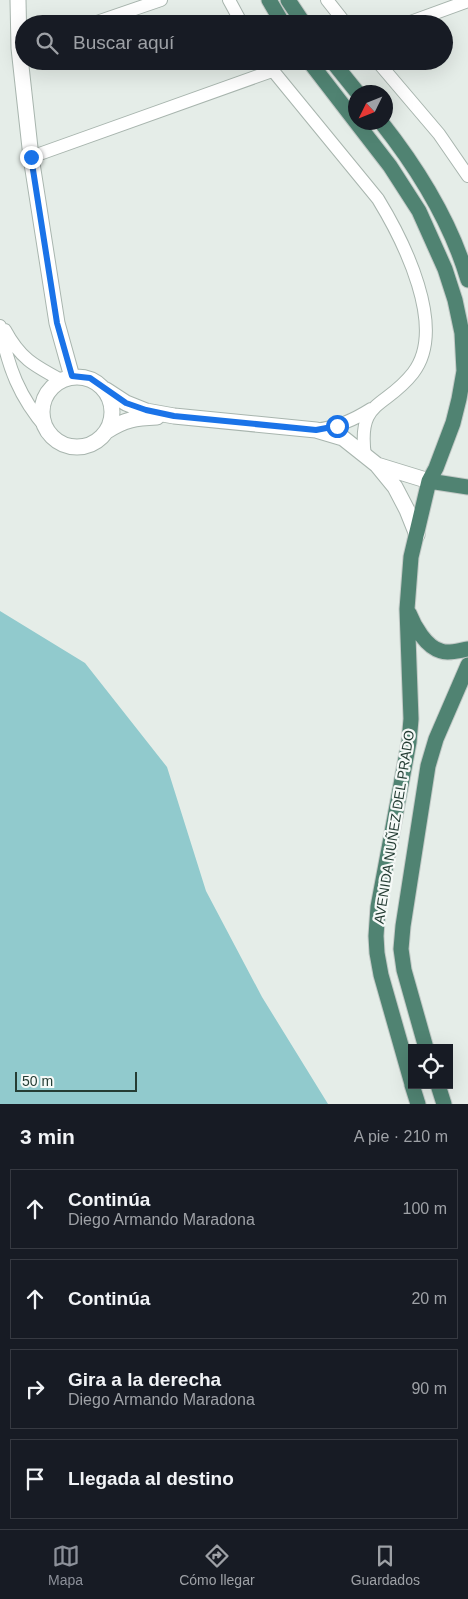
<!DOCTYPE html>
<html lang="es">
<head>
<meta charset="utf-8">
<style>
  body { margin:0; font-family:Arial,sans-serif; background:#242831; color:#f1f3f6 }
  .controls { position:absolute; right:15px; bottom:15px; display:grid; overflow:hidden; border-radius:0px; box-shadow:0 5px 20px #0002 }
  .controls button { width:45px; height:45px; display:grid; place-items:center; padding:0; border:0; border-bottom:1px solid #363941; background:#171b24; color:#f1f3f6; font:25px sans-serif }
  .compass { position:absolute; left:348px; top:85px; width:45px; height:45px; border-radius:50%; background:#171b24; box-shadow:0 5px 20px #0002; rotate:227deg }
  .scale { position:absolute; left:15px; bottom:12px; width:122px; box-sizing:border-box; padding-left:5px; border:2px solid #253d34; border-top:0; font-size:14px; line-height:18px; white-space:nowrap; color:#253d34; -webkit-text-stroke:4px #f5f9f7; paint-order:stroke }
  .stop { position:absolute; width:15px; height:15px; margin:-11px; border:4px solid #1a73e8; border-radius:50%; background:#fff }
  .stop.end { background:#1a73e8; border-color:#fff; box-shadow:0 1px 5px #0008 }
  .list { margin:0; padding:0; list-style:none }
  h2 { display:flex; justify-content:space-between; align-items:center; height:65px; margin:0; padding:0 20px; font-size:21px }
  h2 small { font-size:16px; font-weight:400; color:#9ea1a6 }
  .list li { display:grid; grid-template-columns:32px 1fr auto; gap:15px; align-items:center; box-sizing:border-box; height:80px; margin:0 10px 10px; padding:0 10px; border:1px solid #363941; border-radius:0px }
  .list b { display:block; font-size:19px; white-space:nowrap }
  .list p { margin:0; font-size:16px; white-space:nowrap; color:#9ea1a6 }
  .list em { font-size:16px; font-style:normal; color:#9ea1a6 }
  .icon { flex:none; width:28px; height:28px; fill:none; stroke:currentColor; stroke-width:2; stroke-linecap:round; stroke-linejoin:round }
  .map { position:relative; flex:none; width:468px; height:1104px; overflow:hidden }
  .search { position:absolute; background:#171b24; box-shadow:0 5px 20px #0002; left:15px; right:15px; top:15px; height:55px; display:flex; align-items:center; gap:12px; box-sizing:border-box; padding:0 18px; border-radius:28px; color:#9ea1a6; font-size:19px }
  .sheet { height:425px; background:#171b24 }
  nav { display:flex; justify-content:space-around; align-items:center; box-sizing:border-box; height:70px; border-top:1px solid #363941; background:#171b24; font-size:14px; color:#9ea1a6 }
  nav a { display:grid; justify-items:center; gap:2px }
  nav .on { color:#8c9099 }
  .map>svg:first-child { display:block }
</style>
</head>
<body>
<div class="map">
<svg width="468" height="1104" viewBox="0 0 468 1104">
  <rect width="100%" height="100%" fill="#e5ede8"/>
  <path fill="#91cacd" d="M 0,611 L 85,663 L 167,767 L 206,891 L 262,997 L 328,1104 L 0,1104 Z"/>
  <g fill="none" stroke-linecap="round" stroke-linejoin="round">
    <defs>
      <path id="minor" d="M 229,0 L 242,24
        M 327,0 L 346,24
        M 91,24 L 161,0
        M 405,24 L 468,1
        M 265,61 L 378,199 C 403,240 448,328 413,373 C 385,409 357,399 365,456
        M 377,61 L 439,134 L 468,176
        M 31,157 L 272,71
        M 0,326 C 8,367 19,397 47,429
        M 5,330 C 20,358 33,365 61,380
        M 316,430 C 339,426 352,421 371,409"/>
      <path id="tertiary" d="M 18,0 L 19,48 L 31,157 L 57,323 L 72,377
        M42 412a35 35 0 1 1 70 0a35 35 0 1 1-70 0Z
        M 106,390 L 126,403 L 146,411 L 174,416 L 316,430 L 343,438 L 377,465 L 395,487 L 407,510 L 417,535
        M 107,431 C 125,419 136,418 157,417
        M 377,465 L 429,481"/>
      <path id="trunk" d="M 269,0 L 283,24
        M 288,0 L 304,24
        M 309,61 L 356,122
        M 332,61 L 357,92
        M 356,122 L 390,166 L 419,211 L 445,269 L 455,300 L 462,333 L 464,371 L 459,399 L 453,423 L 436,468 L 429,481 L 411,557 L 407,609 L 411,719 L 409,742 L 378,907 L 376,936 L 377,953 L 381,975 L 412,1084
        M 381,122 C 419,170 451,222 468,280
        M 429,481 L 468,487
        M 409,613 C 414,626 426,647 441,651 C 449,654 460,650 468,649
        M 426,1048 L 404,970 L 401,949 L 403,926 L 428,766 L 436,739 L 468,665
        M 412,1085 L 418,1104
        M 438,1085 L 444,1104"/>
    </defs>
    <use href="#minor" stroke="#a8b5ae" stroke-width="14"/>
    <use href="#tertiary" stroke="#a8b5ae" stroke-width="17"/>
    <use href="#trunk" stroke="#c2c9c6" stroke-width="17"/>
    <use href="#minor" stroke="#fff" stroke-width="12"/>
    <use href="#tertiary" stroke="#fff" stroke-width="15"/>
    <use href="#trunk" stroke="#508372" stroke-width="15"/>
  </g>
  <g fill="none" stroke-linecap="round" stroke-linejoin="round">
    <path stroke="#1a73e8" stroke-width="6" d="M 31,157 L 57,323 L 72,376 L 90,378 L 126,403 L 146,410 L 174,416 L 316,430 L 337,426"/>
  </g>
  <g text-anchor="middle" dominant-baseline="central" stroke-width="4.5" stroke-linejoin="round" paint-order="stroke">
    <g font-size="14" fill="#253d34" stroke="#f5f9f7">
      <text transform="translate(394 827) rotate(-81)">AVENIDA NUÑEZ DEL PRADO</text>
    </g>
  </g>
</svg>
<div class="controls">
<button><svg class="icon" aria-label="locate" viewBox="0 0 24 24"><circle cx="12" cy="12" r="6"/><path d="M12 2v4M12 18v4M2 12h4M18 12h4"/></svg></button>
</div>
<svg class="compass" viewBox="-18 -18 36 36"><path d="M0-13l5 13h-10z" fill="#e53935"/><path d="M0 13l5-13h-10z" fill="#9ea1a6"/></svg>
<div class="scale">50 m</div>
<div class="stop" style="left:337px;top:426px"></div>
<div class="stop end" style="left:31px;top:157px"></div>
<div class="search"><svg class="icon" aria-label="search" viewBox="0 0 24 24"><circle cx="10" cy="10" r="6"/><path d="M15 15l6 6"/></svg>Buscar aquí</div>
</div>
<section class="sheet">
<h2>3 min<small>A pie · 210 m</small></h2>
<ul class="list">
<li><svg class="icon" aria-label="ahead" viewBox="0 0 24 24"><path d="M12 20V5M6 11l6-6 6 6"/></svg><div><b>Continúa</b><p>Diego Armando Maradona</p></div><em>100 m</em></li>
<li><svg class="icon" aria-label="ahead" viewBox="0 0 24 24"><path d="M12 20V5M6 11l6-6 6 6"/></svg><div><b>Continúa</b></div><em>20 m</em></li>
<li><svg class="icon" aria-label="right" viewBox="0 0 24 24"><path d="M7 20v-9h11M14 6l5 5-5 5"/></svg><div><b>Gira a la derecha</b><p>Diego Armando Maradona</p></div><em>90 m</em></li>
<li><svg class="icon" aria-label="arrive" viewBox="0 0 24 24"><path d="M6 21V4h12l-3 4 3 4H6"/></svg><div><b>Llegada al destino</b></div></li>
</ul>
</section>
<nav>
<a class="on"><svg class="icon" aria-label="map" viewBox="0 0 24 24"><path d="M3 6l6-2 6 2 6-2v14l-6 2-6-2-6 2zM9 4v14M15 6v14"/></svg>Mapa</a>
<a><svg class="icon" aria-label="directions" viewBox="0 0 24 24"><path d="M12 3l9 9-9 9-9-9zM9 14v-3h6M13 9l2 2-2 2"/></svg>Cómo llegar</a>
<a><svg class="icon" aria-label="saved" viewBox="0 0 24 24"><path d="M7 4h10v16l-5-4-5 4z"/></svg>Guardados</a>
</nav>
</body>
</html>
